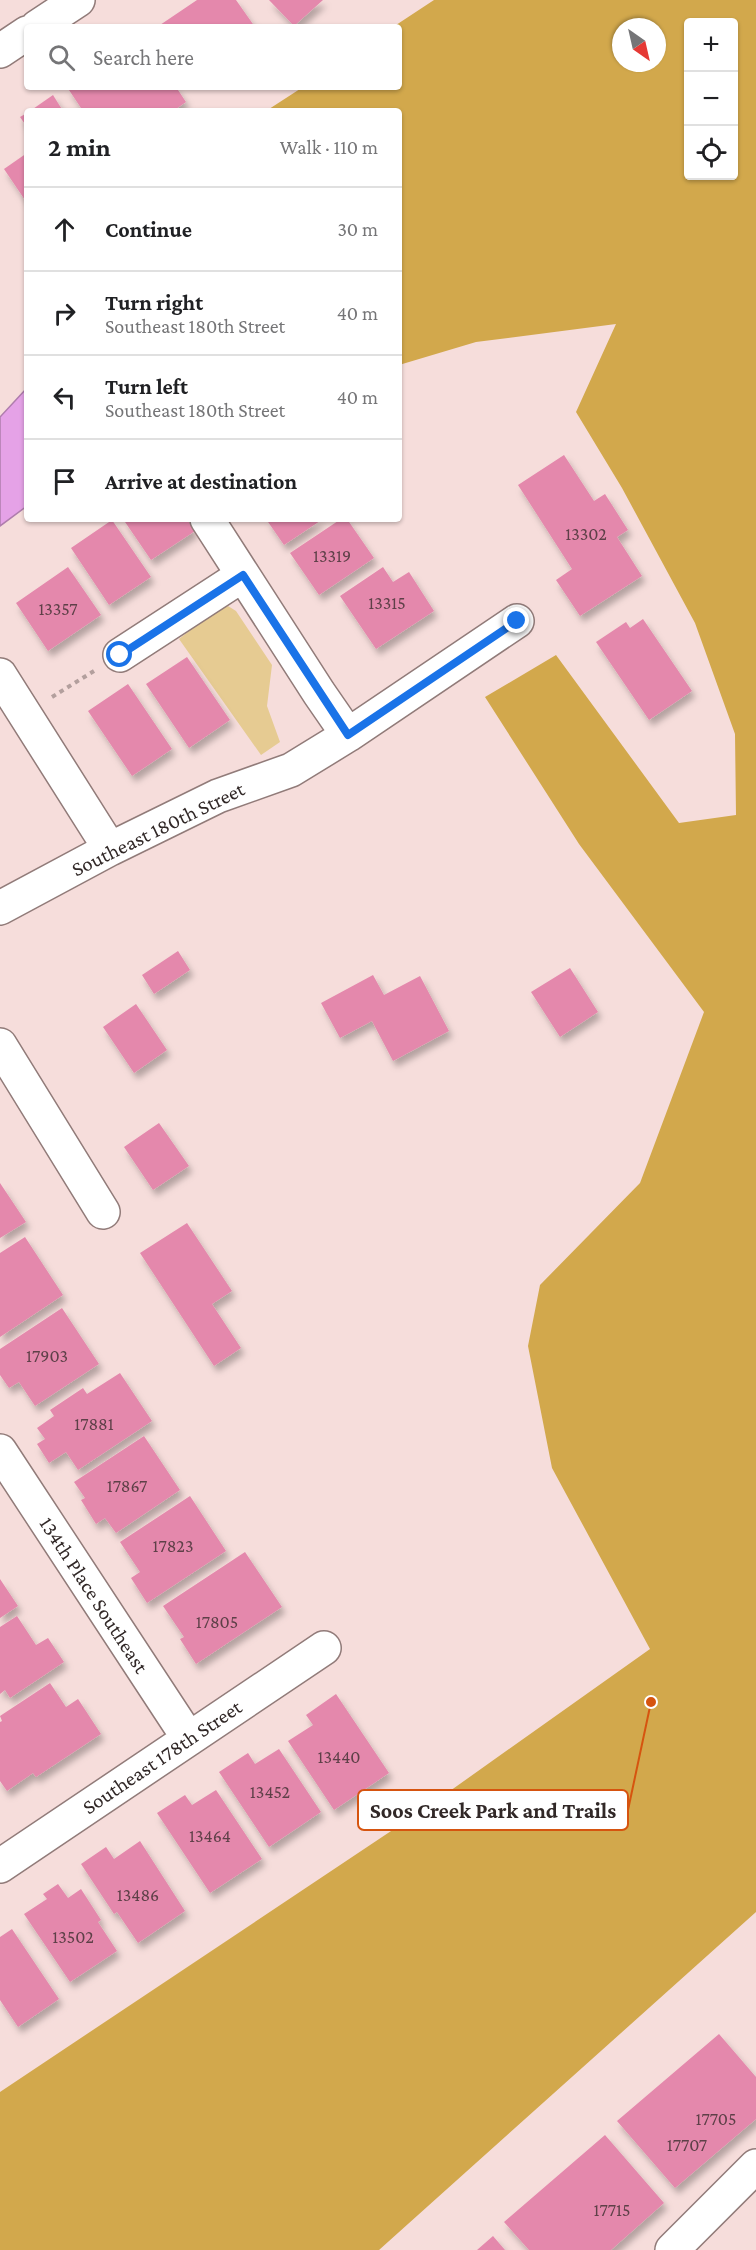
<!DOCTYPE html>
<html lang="en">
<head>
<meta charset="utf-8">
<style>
  body { margin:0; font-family:"Crimson Pro",serif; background:#f6f6f6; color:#202124 }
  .controls { position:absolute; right:18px; top:18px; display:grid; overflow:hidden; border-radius:6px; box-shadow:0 2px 4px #0004 }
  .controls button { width:54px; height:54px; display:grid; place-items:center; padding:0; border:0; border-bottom:2px solid #e0e0e0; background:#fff; color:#202124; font:30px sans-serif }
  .compass { position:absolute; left:612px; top:18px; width:54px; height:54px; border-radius:50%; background:#fff; box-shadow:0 2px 4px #0004; rotate:146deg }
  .stop { position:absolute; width:18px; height:18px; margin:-14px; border:4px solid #1a73e8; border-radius:50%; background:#fff }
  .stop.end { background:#1a73e8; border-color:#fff; box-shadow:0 2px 6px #0008 }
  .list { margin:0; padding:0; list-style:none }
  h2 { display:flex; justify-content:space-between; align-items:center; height:78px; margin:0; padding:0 24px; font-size:26px }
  h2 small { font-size:20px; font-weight:400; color:#757577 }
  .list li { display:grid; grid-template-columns:39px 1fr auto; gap:18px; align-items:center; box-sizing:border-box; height:84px; padding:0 24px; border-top:2px solid #e0e0e0 }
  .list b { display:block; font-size:22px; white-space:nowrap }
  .list p { margin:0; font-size:20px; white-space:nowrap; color:#757577 }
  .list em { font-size:20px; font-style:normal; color:#757577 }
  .icon { flex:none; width:33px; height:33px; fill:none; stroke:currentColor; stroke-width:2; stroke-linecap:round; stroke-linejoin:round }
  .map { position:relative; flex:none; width:756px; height:2250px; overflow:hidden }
  .search { position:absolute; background:#fff; box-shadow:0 2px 4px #0004; left:24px; top:24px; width:378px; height:66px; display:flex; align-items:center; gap:15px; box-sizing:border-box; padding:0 21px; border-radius:6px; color:#757577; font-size:22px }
  .panel { position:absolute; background:#fff; box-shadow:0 2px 4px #0004; left:24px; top:108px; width:378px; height:414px; border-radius:6px }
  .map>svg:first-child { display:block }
</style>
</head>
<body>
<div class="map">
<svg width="756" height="2250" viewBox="0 0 756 2250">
  <defs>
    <filter id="shadow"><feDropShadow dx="3.5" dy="6" stdDeviation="3" flood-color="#0004"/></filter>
  </defs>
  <rect width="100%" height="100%" fill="#f6dddb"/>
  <path fill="#e6cb92" d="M 228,606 L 236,611 L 272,665 L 267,706 L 280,742 L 261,755 L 179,639 L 214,611 Z"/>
  <path fill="#d2a84c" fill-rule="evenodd" d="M 434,0 L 756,0 L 756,1912 L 379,2250 L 0,2250 L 0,2092 L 433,1803 L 650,1649 L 552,1468 L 528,1346 L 540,1285 L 640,1183 L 704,1012 L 579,844 L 485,697 L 556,655 L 679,823 L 736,815 L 735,734 L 695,623 L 622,488 L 576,412 L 616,324 L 476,342 L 399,365 L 399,111 L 266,111 L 303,87 L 399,87 L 399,27 L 393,27 ZM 688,22 L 734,22 L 734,176 L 688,176 ZM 621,27 L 657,27 L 657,63 L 621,63 Z"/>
  <path fill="#e5a2e7" stroke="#af7dad" stroke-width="1.5" d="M 27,388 L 27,506 L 0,526 L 0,417 Z"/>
  <path fill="#e488ac" filter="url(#shadow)" d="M 197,0 L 236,0 L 255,27 L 161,27 L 160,25 Z
    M 269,0 L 323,0 L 294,26 Z
    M 67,87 L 176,87 L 186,102 L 173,111 L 83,111 Z
    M 53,95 L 63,111 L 30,111 Z
    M 27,113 L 27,127 L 20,117 Z
    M 27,153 L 27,203 L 4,169 Z
    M 564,455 L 594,501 L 605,494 L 628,530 L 617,537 L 642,576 L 580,616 L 556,580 L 572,569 L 518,485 Z
    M 123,519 L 187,519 L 195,531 L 151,560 Z
    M 266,519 L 323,519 L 284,545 Z
    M 341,519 L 347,519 L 374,558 L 319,595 L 290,553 Z
    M 112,520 L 151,577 L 109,605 L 71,548 Z
    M 68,567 L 101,615 L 48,651 L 16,603 Z
    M 383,567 L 393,582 L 409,572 L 434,611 L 376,649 L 340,596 Z
    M 643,619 L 692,691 L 649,720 L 596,642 L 626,622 L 630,628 Z
    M 187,657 L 230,720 L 189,748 L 146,684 Z
    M 128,684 L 172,749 L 132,776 L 88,711 Z
    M 178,951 L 190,970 L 154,994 L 142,975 Z
    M 570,968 L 598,1012 L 560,1037 L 531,992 Z
    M 373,975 L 384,995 L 420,976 L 449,1031 L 393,1061 L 372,1021 L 340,1038 L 321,1003 Z
    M 136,1004 L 167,1050 L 134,1073 L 103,1027 Z
    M 159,1123 L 189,1166 L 153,1190 L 124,1147 Z
    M 0,1183 L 26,1222 L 0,1238 Z
    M 187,1223 L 232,1291 L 212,1304 L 241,1348 L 214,1366 L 140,1253 Z
    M 25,1237 L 63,1295 L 0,1337 L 0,1253 Z
    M 62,1308 L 99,1364 L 35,1406 L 19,1382 L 9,1388 L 0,1375 L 0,1349 Z
    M 120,1373 L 152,1421 L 78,1470 L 66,1452 L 49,1463 L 37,1444 L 45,1439 L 37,1428 L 54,1416 L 50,1410 L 83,1388 L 87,1394 Z
    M 144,1436 L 180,1490 L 116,1533 L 105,1518 L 96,1524 L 81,1500 L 85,1498 L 74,1482 Z
    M 190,1496 L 226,1551 L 147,1603 L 131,1578 L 140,1572 L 120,1542 Z
    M 245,1552 L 282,1607 L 196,1664 L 180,1639 L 184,1637 L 163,1606 Z
    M 0,1579 L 18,1606 L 0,1618 Z
    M 17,1616 L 36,1645 L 48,1638 L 64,1662 L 10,1698 L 5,1690 L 0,1694 L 0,1627 Z
    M 50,1683 L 66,1707 L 78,1699 L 101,1734 L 36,1777 L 33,1773 L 7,1791 L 0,1781 L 0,1722 L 2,1721 L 0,1716 Z
    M 336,1694 L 389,1773 L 334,1810 L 288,1741 L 313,1725 L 306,1715 Z
    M 279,1749 L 321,1812 L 269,1847 L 219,1772 L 248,1753 L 255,1764 Z
    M 216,1790 L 262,1859 L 210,1893 L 157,1813 L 185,1795 L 192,1805 Z
    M 140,1841 L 185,1911 L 138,1943 L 117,1912 L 114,1914 L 81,1864 L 106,1847 L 114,1859 Z
    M 58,1884 L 68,1898 L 81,1889 L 101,1920 L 98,1922 L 117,1951 L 70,1982 L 24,1914 L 47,1899 L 43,1894 Z
    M 12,1929 L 59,1999 L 18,2027 L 0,2000 L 0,1937 Z
    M 719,2034 L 756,2077 L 756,2119 L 675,2188 L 617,2121 Z
    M 605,2135 L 664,2203 L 611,2250 L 529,2250 L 504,2222 Z
    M 493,2236 L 505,2250 L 477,2250 Z"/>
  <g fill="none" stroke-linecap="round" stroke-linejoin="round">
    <defs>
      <path id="minor" d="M 37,27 L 78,0
        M 0,51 L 27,33
        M 207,519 L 319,693 L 348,735
        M 120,655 L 243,575
        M 0,675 L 110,849
        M 0,908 L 110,849 L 218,796 L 291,770 L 348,735 L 517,621
        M 0,1045 L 103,1212
        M 0,1451 L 189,1739
        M 0,1866 L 324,1648
        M 672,2250 L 756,2166"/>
    </defs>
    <use href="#minor" stroke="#917b79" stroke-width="36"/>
    <path stroke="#b39f9d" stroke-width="4" stroke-dasharray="4.5 4.5" stroke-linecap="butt" d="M 52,697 L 94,671"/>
    <use href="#minor" stroke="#fff" stroke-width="33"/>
  </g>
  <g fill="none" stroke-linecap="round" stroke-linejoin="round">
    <path stroke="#1a73e8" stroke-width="8" d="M 120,655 L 243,575 L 348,735 L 517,621"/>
  </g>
  <g text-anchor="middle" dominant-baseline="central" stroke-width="6" stroke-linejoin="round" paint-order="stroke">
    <g font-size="18" fill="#5e4048">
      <text x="586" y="534">13302</text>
      <text x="332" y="556">13319</text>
      <text x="387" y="603">13315</text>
      <text x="58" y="609">13357</text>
      <text x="47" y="1356">17903</text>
      <text x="94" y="1424">17881</text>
      <text x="127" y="1486">17867</text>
      <text x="173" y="1546">17823</text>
      <text x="217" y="1622">17805</text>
      <text x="339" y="1757">13440</text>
      <text x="270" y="1792">13452</text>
      <text x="210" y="1836">13464</text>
      <text x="138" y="1895">13486</text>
      <text x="73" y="1937">13502</text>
      <text x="716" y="2119">17705</text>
      <text x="687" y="2145">17707</text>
      <text x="612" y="2210">17715</text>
    </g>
    <g font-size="21" fill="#312827" stroke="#fff">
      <text transform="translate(158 829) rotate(-26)">Southeast 180th Street</text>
      <text transform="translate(94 1595) rotate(57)">134th Place Southeast</text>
      <text transform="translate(162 1757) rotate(-34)">Southeast 178th Street</text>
    </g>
  </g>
  <path fill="none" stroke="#d6540f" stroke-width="2" d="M651 1702L628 1810"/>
  <circle fill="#d6540f" stroke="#fff" stroke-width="2" cx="651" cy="1702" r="6"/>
  <rect fill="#fff" stroke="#d6540f" stroke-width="2" x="358" y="1790" width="270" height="40" rx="6"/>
  <g font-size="22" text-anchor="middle" font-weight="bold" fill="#312827">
    <text x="493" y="1818">Soos Creek Park and Trails</text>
  </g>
</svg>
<div class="controls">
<button>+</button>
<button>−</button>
<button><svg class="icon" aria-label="locate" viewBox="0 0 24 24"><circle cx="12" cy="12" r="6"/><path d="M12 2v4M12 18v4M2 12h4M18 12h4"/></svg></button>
</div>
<svg class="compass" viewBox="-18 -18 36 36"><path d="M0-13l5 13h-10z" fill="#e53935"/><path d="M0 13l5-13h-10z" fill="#757577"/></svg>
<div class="stop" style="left:120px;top:655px"></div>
<div class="stop end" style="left:517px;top:621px"></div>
<div class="search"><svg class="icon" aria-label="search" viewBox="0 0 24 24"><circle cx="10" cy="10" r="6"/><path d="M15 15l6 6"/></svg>Search here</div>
<section class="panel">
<h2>2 min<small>Walk · 110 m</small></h2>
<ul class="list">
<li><svg class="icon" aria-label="ahead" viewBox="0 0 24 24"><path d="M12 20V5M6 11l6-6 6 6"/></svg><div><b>Continue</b></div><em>30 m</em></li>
<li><svg class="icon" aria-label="right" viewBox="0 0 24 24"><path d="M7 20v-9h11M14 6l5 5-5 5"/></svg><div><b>Turn right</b><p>Southeast 180th Street</p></div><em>40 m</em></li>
<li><svg class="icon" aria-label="left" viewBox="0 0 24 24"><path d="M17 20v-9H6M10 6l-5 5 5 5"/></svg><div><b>Turn left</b><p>Southeast 180th Street</p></div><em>40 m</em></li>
<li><svg class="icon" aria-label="arrive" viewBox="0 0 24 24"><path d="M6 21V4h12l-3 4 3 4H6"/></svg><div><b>Arrive at destination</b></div></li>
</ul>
</section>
</div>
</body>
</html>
